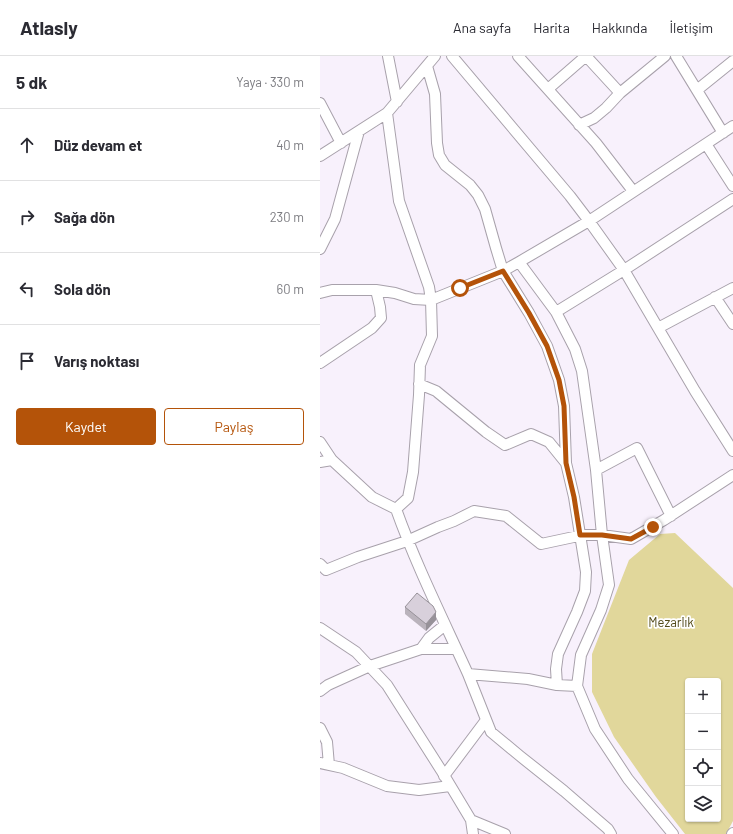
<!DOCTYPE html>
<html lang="tr">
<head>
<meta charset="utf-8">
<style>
  body { margin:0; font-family:Barlow,sans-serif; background:#f2f2f3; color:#2b2b33 }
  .controls { position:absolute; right:12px; bottom:12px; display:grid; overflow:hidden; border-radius:4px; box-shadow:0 1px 3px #0004 }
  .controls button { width:36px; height:36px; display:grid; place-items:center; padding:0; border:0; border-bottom:1px solid #e1e1e2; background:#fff; color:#2b2b33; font:20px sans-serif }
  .stop { position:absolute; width:12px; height:12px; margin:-9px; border:3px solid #b45309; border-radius:50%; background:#fff }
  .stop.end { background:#b45309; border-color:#fff; box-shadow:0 1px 4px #0008 }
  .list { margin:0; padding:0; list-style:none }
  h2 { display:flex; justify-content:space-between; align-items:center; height:52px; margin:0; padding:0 16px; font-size:17px }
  h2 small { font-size:13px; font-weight:400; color:#7c7c81 }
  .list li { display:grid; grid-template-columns:26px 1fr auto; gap:12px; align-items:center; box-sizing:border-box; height:72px; padding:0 16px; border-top:1px solid #e1e1e2 }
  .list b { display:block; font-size:15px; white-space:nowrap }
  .list em { font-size:13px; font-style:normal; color:#7c7c81 }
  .actions { display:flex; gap:8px; padding:12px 16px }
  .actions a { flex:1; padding:9px 0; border:1px solid #b45309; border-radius:4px; text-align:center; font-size:14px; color:#b45309 }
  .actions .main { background:#b45309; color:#fff }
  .icon { flex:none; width:22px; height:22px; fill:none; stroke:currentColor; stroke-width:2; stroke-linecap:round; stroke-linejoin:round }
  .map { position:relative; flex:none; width:413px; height:778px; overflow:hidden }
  header { display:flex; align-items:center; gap:24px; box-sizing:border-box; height:56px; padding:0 20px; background:#fff; border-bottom:1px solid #e1e1e2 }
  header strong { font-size:19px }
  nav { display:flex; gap:22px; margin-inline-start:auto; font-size:14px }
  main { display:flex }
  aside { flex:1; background:#fff }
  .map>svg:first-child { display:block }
</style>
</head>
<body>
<header>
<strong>Atlasly</strong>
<nav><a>Ana sayfa</a><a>Harita</a><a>Hakkında</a><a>İletişim</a></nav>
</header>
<main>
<aside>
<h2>5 dk<small>Yaya · 330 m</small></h2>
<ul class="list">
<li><svg class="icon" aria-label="ahead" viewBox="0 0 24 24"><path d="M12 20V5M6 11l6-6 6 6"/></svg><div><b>Düz devam et</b></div><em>40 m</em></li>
<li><svg class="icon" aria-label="right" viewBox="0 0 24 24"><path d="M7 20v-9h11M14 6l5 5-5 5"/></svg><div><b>Sağa dön</b></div><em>230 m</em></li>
<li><svg class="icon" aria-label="left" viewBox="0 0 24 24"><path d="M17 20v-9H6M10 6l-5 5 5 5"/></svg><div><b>Sola dön</b></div><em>60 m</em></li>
<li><svg class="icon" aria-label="arrive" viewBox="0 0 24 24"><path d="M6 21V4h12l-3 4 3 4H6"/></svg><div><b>Varış noktası</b></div></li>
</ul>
<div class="actions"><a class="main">Kaydet</a><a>Paylaş</a></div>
</aside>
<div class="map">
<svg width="413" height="778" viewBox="0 0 413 778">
  <rect width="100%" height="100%" fill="#f8f1fc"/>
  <path fill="#e1d79b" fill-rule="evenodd" d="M 355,477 L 413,532 L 413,765 L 406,778 L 365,778 L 336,741 L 294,681 L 272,636 L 272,598 L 309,504 L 340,478 ZM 368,625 L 398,625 L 398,763 L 368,763 Z"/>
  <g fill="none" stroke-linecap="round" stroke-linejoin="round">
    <defs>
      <path id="minor" d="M 68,0 L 77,46
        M 132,0 L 250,140 L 269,165 L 304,214 L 375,335 L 413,395
        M 198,0 L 276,87 L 313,135
        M 266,0 L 300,37 L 345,0
        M 356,0 L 403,77
        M 107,10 L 115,38 L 117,87 L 119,99 L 125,109 L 150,129 L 158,139 L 165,153 L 176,192 L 183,215 L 209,257 L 227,290 L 239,324 L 244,350 L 246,407 L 254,441 L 266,516 L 265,535 L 257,556 L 238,598 L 236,613 L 237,629
        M 228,33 L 266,0
        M 377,34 L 413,5
        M 0,47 L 21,87
        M 67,57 L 79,145 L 109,231 L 111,244 L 112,280 L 100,309 L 99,339 L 93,416 L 88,442 L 76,453
        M 259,69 L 274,62 L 286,52 L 300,37
        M 386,88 L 413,130
        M 0,100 L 67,57 L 115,0
        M 0,193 L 15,163 L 39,75
        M 199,206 L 236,256 L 255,293 L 262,315 L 276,414 L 282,479 L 289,529 L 281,554 L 261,599 L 257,630 L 275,673 L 308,723 L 353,778
        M 0,237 L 12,234 L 56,234 L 75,237 L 94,243 L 111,244 L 183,215 L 199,206 L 269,165 L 413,70
        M 395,241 L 413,268
        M 236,256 L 304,214 L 413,143
        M 338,272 L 413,232
        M 0,307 L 52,272 L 61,262 L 60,251 L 56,234
        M 99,328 L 116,335 L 166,376 L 185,389 L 211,378 L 229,386 L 246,407
        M 0,386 L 12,404 L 52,441 L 76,453 C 96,509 123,563 148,618 L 208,623 L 237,629 L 257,630
        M 0,406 L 12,404
        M 276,414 L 317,392 L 351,460
        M 0,508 L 6,514 L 38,501 L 87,485 L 118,471 L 134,465 L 154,455 L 186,460 L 221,488 L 263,479 L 282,479 L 311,483 L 344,464 L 413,419
        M 0,572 L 36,596 L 67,629 L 121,714 L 151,764 L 153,778
        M 101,593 L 109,582 L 125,569
        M 148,618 L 171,676 L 200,700 L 244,735 L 288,773 L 291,778
        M 0,635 L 8,629 L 50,610 L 101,593 L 136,593
        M 0,672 L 7,686 L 9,709
        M 0,707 L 23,712 L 67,730 L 99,734 L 130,730
        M 124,720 L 166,664
        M 151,764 L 185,778
        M 412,778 L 413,777"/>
    </defs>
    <use href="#minor" stroke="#a8a1ab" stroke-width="12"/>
    <use href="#minor" stroke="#fff" stroke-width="10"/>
  </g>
  <path fill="#bab3bc" d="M 85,551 L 116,564 L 106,575 L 85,558 Z"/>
  <path fill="#979299" d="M 116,556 L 116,564 L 106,575 L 106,568 Z"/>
  <path fill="#d8d0db" stroke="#979299" d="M 97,537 L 113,550 L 116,556 L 106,568 L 85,551 Z"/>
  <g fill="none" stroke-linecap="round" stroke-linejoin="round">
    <path stroke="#b45309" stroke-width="5" d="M 140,232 L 183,215 L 209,257 L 227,290 L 239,324 L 244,350 L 246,407 L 254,441 L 260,479 L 282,479 L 311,483 L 333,471"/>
  </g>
  <g text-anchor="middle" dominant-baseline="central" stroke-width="3.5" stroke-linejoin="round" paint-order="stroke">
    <g font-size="13" fill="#524a19" stroke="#fff">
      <text x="351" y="566">Mezarlık</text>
    </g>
  </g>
</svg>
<div class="controls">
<button>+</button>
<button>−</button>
<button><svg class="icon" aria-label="locate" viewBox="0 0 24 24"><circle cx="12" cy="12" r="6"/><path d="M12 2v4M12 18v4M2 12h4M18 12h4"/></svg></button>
<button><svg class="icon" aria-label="layers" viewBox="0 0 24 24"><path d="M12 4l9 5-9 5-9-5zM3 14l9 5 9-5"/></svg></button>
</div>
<div class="stop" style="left:140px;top:232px"></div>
<div class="stop end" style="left:333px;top:471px"></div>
</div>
</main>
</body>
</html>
